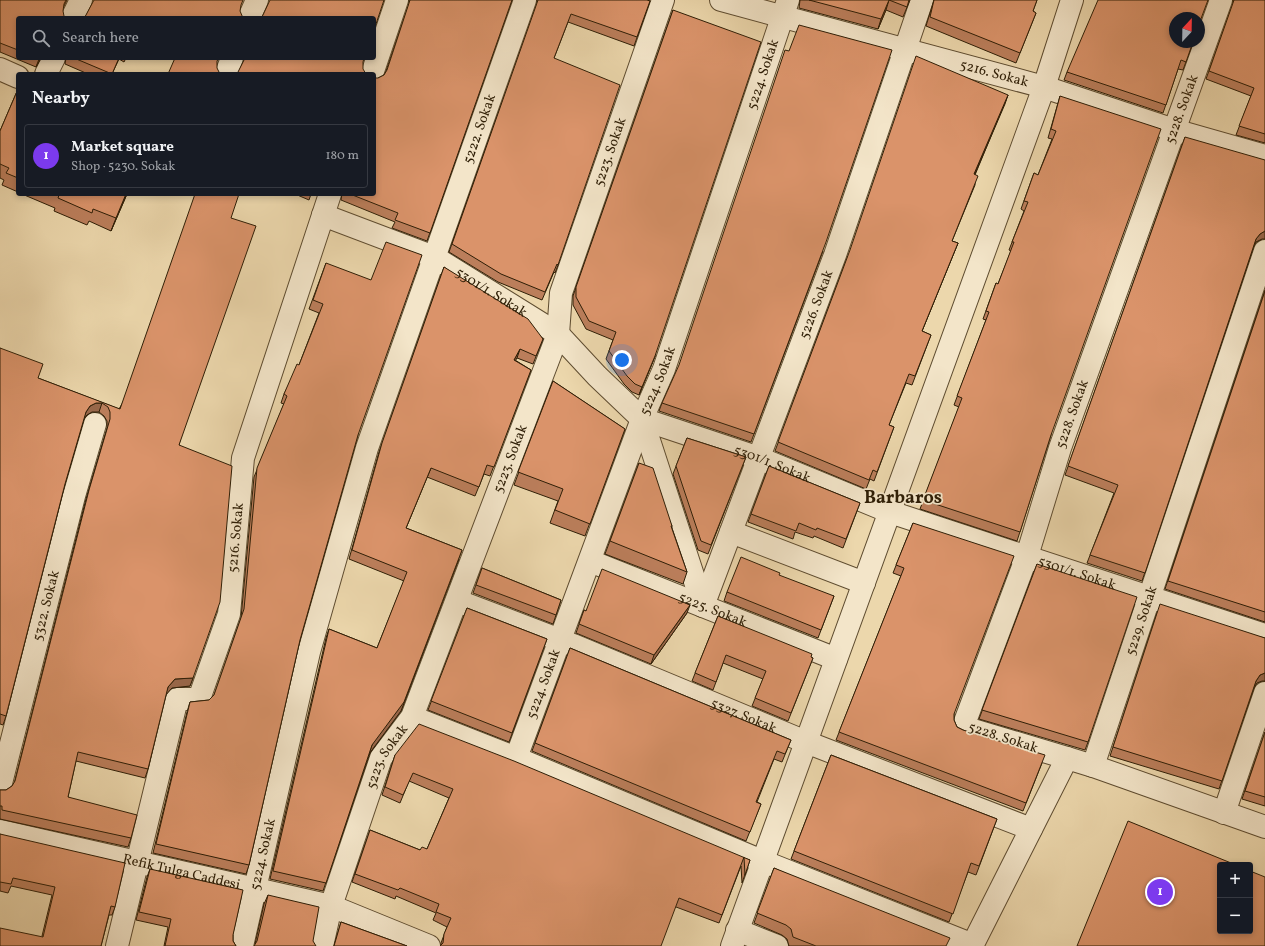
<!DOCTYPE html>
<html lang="en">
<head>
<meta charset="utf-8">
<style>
  body { margin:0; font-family:Vollkorn,serif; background:#242831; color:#f1f3f6 }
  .controls { position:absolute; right:12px; bottom:12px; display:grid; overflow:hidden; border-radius:4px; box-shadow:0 2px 6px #0003 }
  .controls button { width:36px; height:36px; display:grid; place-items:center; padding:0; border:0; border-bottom:1px solid #363941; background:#171b24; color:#f1f3f6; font:20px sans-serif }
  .compass { position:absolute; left:1169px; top:12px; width:36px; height:36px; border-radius:50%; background:#171b24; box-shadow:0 2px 6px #0003; rotate:22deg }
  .you { position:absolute; left:622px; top:360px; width:14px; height:14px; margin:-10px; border:3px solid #fff; border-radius:50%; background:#1a73e8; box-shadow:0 0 0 6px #1a73e833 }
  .badge { display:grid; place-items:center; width:26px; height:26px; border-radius:50%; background:#7c3aed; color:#fff; font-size:13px; font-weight:700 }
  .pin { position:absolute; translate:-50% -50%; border:2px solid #fff; box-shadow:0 1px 4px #0006 }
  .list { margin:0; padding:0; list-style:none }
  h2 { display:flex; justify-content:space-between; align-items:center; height:52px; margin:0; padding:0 16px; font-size:17px }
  h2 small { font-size:13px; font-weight:400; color:#9ea1a6 }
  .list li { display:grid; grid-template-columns:26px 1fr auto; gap:12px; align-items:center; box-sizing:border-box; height:64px; margin:0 8px 8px; padding:0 8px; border:1px solid #363941; border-radius:4px }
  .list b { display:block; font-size:15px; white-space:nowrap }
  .list p { margin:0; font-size:13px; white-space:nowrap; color:#9ea1a6 }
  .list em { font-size:13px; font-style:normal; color:#9ea1a6 }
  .icon { flex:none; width:22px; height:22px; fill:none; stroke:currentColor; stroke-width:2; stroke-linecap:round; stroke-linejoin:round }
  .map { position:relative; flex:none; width:1265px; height:946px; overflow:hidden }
  .search { position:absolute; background:#171b24; box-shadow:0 2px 6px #0003; left:16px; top:16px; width:360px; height:44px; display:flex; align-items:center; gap:10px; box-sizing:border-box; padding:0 14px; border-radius:4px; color:#9ea1a6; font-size:15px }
  .panel { position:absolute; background:#171b24; box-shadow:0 2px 6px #0003; left:16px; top:72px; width:360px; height:124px; border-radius:4px }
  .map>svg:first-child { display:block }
</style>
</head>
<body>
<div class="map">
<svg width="1265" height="946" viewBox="0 0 1265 946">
  <rect width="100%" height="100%" fill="#ecd7ac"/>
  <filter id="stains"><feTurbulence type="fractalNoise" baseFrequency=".005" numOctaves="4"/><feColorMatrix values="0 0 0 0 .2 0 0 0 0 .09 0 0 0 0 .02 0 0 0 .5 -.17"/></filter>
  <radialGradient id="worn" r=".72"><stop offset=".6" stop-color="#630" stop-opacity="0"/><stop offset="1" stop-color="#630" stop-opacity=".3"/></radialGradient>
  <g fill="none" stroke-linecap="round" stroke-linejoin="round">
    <defs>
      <g id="minor">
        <path id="s1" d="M 721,0 L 1044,87 L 1174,130 L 1265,156"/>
        <path d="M 72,18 L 81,0"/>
        <path d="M 249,18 L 257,0"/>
        <path d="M 0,69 L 18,77"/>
        <path d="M 46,74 L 54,58"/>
        <path d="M 226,74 L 232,58"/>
        <path d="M 372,74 L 397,0"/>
        <path id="s2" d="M 323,215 L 434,257 L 558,334 L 597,376 L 642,419 L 759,458 L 890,512 L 1265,635"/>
        <path d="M 642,419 L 703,606"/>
        <path d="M 731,532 L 864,583"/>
        <path id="s3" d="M 590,561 L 836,659"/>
        <path id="s4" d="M 458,601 L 573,645 L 806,742 L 1031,829"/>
        <path id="s5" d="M 703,606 L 835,255 L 922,0"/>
        <path d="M 412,717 L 516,758 L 762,861 L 973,945"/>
        <path id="s6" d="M 516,758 L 642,419 L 664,369 L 788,0"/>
        <path id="s7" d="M 1067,758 L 963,727 L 1027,556 L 1060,448 L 1221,0"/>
        <path d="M 1093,766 L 1265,827"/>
        <path id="s8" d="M 0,787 L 74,496 L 95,424"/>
        <path d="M 1224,813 L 1265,693"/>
        <path id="s9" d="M 0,831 L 331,906 L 429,946"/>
        <path d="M 737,930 L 777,946"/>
        <path id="s10" d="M 117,946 L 177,699 L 199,699 L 229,614 L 243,458 L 330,194"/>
        <path id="s11" d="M 242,946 L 309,652 L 367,448 L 525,0"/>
        <path id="s12" d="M 322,946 L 331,906 L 381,758 L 412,717 L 558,334 L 561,293 L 663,0"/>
        <path d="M 732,946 L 1044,87 L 1072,0"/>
        <path id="s13" d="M 972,946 L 1067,758 L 1093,766 L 1265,251"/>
      </g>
    </defs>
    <use href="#minor" stroke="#5e4c30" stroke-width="24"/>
    <use href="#minor" stroke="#f3e5c9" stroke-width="22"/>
  </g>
  <path fill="#bb7e5b" stroke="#2e1e06" d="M 0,0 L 67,0 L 63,8 L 18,18 L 18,58 L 41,58 L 36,67 L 0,52 Z
    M 409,0 L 512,0 L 427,241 L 392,228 L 395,222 L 341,200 L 342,194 L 374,194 L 378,78 L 384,75 L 386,71 L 409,4 Z
    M 537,0 L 647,0 L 650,1 L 634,46 L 568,22 L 554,58 L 558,265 L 555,273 L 554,272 L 542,300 L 498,282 L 449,252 L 537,4 Z
    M 800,0 L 910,0 L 903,17 L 886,10 L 878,29 L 799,8 Z
    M 934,0 L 1037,0 L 1033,11 L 1036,13 L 1016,63 L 926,26 Z
    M 1233,0 L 1265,0 L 1265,143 L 1236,135 L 1251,96 L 1206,79 L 1233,4 Z
    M 673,10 L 655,356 L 639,395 L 632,392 L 624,384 L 606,359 L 613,340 L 586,329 L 573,305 L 573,296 Z
    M 1193,42 L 1183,70 L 1178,69 L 1163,113 L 1064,80 L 1067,72 Z
    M 66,58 L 126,58 L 124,62 L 119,59 L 112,74 L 88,74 L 65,64 Z
    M 18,89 L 18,192 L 2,185 L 4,180 L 0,178 L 0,131 Z
    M 1008,95 L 975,175 L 975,185 L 952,241 L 958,243 L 922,331 L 931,335 L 912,385 L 906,383 L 889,425 L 894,427 L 874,481 L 870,479 L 866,489 L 775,451 L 848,256 Z
    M 1060,96 L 1051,435 L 1017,541 L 920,509 L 959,407 L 954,405 L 986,320 L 983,319 L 996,283 L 998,284 L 1011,251 L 1009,250 L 1024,211 L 1021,209 L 1034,173 L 1038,175 L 1052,139 L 1048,138 Z
    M 1185,137 L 1262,239 L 1256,242 L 1254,246 L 1142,581 L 1087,563 L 1114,493 L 1065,475 Z
    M 22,194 L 127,194 L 111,231 L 89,221 L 87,225 L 54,211 L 55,208 Z
    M 295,194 L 311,194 L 309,200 Z
    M 231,218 L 179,445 L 193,678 L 190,686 L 172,688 L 166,694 L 148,769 L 145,778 L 76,761 L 68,797 L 131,838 L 128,847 L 0,819 L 0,790 L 6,790 L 12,786 L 14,784 L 86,499 L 107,428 L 107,421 L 104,416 L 99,412 L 92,412 L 87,415 L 84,419 L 65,484 L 6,716 L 3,725 L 0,724 L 0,348 L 38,378 L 119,409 Z
    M 823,251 L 751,442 L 659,411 L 662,403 Z
    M 326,263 L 358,435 L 300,640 L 249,865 L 246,874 L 153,853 L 187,712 L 190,702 L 209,700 L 214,695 L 241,618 L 254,477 L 284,404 L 281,403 L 284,394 L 299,365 L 319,313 L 309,309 Z
    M 444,267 L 543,339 L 533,364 L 517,358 L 515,360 L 531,370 L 490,476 L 484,474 L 475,496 L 427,477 L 406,528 L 462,550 L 401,711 L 370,753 L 323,891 L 270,879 L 326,638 L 329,629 L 377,648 L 404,581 L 349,559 L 379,452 Z
    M 1265,290 L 1265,622 L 1165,589 Z
    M 553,381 L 625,429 L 585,536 L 550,523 L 558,501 L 514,485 Z
    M 687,438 L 746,457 L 708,554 L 698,550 L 673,474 Z
    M 639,463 L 672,526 L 672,528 L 687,572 L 683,584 L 605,554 Z
    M 769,466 L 860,503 L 843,548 L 814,536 L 813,538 L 795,532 L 793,539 L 748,522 Z
    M 913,523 L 954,714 L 954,720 L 957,727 L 963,730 L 1042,763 L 1023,811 L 836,740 L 901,576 L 893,573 Z
    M 1037,564 L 1088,742 L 1085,750 L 979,719 Z
    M 482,568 L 561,600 L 553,624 L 473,593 Z
    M 727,592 L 834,596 L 818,638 L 724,601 Z
    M 467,608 L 547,639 L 509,742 L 428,710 Z
    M 584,610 L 586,611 L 687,613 L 651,664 L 576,633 Z
    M 1157,613 L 1265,638 L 1265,681 L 1262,681 L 1257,683 L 1254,688 L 1219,789 L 1110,756 Z
    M 718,616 L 813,658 L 788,721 L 752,706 L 763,679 L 723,663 L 713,690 L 692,681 Z
    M 570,648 L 791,740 L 782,762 L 774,759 L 757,802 L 761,804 L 746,841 L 532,751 Z
    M 1265,732 L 1265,806 L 1242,799 Z
    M 395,755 L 750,860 L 742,883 L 741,866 L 719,923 L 676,907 L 441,945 L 441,943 L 447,927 L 433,920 L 436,913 L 396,896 L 395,899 L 352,882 L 370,830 L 420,850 L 427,849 L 449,798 L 409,781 L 400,803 L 382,795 Z
    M 831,755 L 997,819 L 976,875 L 968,872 L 949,922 L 791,859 Z
    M 0,834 L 115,907 L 112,915 L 109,915 L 101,946 L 42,936 L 52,895 L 11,886 L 8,893 L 0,891 Z
    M 774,868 L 946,946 L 789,946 L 787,939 L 782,935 L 754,923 Z
    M 150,869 L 233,935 L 233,941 L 236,946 L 164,946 L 168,927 L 136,920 L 147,877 Z
    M 268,895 L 313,941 L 255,944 L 264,904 Z
    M 341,922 L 407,946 L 334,946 Z"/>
  <path fill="#99674a" stroke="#2e1e06" d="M 889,0 L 886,10 L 878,29 L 881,19 Z
    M 39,58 L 41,58 L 36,67 L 39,59 Z
    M 1008,95 L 1005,104 L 971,183 L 974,174 Z
    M 126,194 L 127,194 L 111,231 L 116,218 Z
    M 1265,231 L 1265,239 L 1262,239 L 1256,242 L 1253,247 L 1256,239 L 1260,234 Z
    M 958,243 L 954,252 L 918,340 L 922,331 Z
    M 520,349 L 517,358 L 511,368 L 514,360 Z
    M 655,356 L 652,364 L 639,395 L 642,387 Z
    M 96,403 L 102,403 L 99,412 L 92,412 L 87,415 L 83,420 L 86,412 L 90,406 Z
    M 431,468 L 427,477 L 402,536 L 406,528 Z
    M 459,559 L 401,711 L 369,754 L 372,745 Z
    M 690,605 L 687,613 L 651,664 L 654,655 Z
    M 1265,673 L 1265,681 L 1262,681 L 1257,683 L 1253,689 L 1256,681 L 1260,675 Z
    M 193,678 L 190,686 L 172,688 L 165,696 L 168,687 L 175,679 Z"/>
  <path fill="#da936a" stroke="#2e1e06" d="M 0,0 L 66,0 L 64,4 L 63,11 L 64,16 L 66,18 L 18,18 L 18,50 L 0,43 Z
    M 94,0 L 243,0 L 241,5 L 240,11 L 243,18 L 84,18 L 86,15 Z
    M 270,0 L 384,0 L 374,30 L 374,18 L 261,18 L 263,15 Z
    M 410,0 L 512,0 L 430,233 L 395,220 L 398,213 L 350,194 L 374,194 L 374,78 L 378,78 L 384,75 L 387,70 Z
    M 538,0 L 647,0 L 650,1 L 637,37 L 571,14 L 554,58 L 620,85 L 558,265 L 557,264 L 545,292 L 501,274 L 452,244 Z
    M 809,0 L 909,0 L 907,7 L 889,0 L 881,19 Z
    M 934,0 L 1037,0 L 1033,11 L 1036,13 L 1020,53 L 930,17 Z
    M 1098,0 L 1208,0 L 1199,24 L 1199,18 L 1175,18 L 1175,42 L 1193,42 L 1186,62 L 1181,60 L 1166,105 L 1067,72 Z
    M 1234,0 L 1265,0 L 1265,134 L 1239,126 L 1254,88 L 1209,71 Z
    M 673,10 L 761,42 L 655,356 L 642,387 L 635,384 L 627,376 L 609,351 L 616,332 L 589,321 L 576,297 L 576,287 Z
    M 799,25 L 892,50 L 826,242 L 754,434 L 662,403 L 679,365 L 785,50 L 789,51 Z
    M 916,56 L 1008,95 L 974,174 L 978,176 L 952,241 L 958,243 L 922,331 L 931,335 L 915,376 L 909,374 L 889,425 L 894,427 L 877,472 L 873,470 L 869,480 L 778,442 L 850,250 Z
    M 74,58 L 119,58 L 112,74 Z
    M 175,58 L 219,58 L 217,61 L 217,68 L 220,74 L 168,74 Z
    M 245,58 L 364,58 L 363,62 L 363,69 L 366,74 L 237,74 Z
    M 18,89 L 18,178 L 6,173 L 9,168 L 0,164 L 0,131 Z
    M 1060,96 L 1161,129 L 1051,435 L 1020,532 L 923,500 L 962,398 L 957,396 L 989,312 L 986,311 L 996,283 L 998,284 L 1014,242 L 1012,242 L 1028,202 L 1024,201 L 1034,173 L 1038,175 L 1056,131 L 1051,129 Z
    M 1185,137 L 1265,160 L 1265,231 L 1260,234 L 1256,239 L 1145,573 L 1090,555 L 1118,485 L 1068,466 Z
    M 56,194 L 126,194 L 116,218 L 93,209 L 92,213 L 58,198 L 59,195 Z
    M 195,194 L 239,194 L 231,218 L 256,226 L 179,445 L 232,466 L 220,602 L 193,678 L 175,679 L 168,687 L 148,769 L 78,752 L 68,797 L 137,815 L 131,838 L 2,810 L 2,806 L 0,806 L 0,790 L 6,790 L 12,786 L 15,781 L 89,490 L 110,419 L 110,412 L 108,407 L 102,403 L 96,403 L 90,406 L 86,412 L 65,484 L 6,716 L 0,714 L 0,348 L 43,364 L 38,378 L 120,409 Z
    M 386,242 L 422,255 L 358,435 L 300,640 L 249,865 L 156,844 L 190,702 L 209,700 L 214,695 L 244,609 L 257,468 L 287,396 L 284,394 L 297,364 L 299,365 L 323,304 L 313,300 L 326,263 L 371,280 Z
    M 444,267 L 528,319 L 543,339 L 536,356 L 520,349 L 514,360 L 531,370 L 494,467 L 487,465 L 479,487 L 431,468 L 406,528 L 462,550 L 404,702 L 372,745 L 326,883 L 273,871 L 329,629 L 377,648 L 407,572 L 352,550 L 382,443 Z
    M 1265,291 L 1265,612 L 1168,581 Z
    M 553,381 L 625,429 L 590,524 L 555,510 L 563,489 L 518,472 Z
    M 687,438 L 746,457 L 711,545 L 701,541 L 676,466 Z
    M 639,463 L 653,468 L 672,526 L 671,526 L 687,572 L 610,541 Z
    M 769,466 L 860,503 L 846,539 L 817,528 L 816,530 L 799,523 L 796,531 L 751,514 Z
    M 913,523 L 1014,556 L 954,714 L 954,720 L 957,727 L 963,730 L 1045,755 L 1026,803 L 839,732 L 904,568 L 896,565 Z
    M 741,557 L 780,573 L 779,575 L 834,596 L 821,630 L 727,592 Z
    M 1037,564 L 1137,597 L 1088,742 L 982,710 Z
    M 482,568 L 561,600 L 556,615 L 476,585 Z
    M 602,569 L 690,605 L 654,655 L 579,624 L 584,610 L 586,611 Z
    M 1160,604 L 1265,638 L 1265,673 L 1260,675 L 1256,681 L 1222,781 L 1113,747 Z
    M 467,608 L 547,639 L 512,733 L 431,701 Z
    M 718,616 L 812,654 L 811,657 L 813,658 L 791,713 L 755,698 L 766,671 L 726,655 L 716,682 L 695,673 Z
    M 570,648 L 791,740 L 785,754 L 777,751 L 756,802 L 761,804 L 750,832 L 535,743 Z
    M 419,724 L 514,761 L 750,860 L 745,875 L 744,857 L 722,915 L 679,898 L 661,946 L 440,946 L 443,943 L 444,934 L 451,918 L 436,912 L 439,904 L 400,888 L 398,890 L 355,874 L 370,830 L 420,850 L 422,847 L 427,849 L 453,789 L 413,773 L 403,795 L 385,787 L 395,755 Z
    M 1265,732 L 1265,797 L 1245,791 Z
    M 831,755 L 997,819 L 979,866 L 971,863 L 953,914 L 794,851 Z
    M 1128,821 L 1236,865 L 1220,865 L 1220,931 L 1250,931 L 1250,871 L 1265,877 L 1265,946 L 1077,946 Z
    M 0,834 L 125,863 L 115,907 L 111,906 L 101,946 L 0,946 L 0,928 L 43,937 L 55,887 L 13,878 L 11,884 L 0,882 Z
    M 774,868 L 950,938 L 946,946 L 816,946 L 793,937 L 791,929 L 786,925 L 757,913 Z
    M 150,869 L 243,890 L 233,935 L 233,941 L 236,946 L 165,946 L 171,919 L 139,912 Z
    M 268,895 L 319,907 L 313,941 L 316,946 L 254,946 L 257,941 Z
    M 341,922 L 407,946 L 334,946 Z"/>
  <g text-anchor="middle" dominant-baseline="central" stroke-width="3.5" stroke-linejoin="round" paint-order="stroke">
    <g font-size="14" fill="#2e1e06" stroke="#f3e5c9">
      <text stroke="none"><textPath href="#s1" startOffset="283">5216. Sokak</textPath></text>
      <text stroke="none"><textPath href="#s6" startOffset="727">5224. Sokak</textPath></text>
      <text stroke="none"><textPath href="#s7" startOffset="764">5228. Sokak</textPath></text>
      <text stroke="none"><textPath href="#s11" startOffset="852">5222. Sokak</textPath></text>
      <text stroke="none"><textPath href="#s12" startOffset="849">5223. Sokak</textPath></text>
      <text stroke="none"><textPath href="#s2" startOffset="186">5301/1. Sokak</textPath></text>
      <text stroke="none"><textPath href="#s5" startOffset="322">5226. Sokak</textPath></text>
      <text stroke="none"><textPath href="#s6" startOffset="403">5224. Sokak</textPath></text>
      <text stroke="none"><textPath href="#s7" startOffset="440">5228. Sokak</textPath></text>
      <text stroke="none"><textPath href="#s12" startOffset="525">5223. Sokak</textPath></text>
      <text stroke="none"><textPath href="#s2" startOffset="522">5301/1. Sokak</textPath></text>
      <text stroke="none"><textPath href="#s10" startOffset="443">5216. Sokak</textPath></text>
      <text stroke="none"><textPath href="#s2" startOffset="846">5301/1. Sokak</textPath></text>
      <text stroke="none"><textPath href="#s8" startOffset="187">5322. Sokak</textPath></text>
      <text stroke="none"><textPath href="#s3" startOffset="132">5225. Sokak</textPath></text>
      <text stroke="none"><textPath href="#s13" startOffset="391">5229. Sokak</textPath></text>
      <text stroke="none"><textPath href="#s6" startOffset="79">5224. Sokak</textPath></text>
      <text stroke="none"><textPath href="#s4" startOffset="308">5327. Sokak</textPath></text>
      <text transform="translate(1003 738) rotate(18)">5228. Sokak</text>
      <text stroke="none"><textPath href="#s12" startOffset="201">5223. Sokak</textPath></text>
      <text stroke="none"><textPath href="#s11" startOffset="94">5224. Sokak</textPath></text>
      <text stroke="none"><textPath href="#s9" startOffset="186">Refik Tulga Caddesi</textPath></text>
    </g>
    <g font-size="18" font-weight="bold" fill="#2e1e06" stroke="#f3e5c9">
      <text x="903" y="498">Barbaros</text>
    </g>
  </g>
  <rect width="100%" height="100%" filter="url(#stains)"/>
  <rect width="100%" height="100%" fill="url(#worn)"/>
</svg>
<div class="controls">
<button>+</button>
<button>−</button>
</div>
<svg class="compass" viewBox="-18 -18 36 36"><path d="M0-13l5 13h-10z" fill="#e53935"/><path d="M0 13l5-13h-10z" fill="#9ea1a6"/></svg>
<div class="you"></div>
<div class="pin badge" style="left:1160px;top:892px">1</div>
<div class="search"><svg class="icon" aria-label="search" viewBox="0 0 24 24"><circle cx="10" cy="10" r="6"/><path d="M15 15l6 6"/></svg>Search here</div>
<section class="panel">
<h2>Nearby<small></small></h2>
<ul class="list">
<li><span class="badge">1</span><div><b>Market square</b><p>Shop · 5230. Sokak</p></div><em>180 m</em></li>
</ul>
</section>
</div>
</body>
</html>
